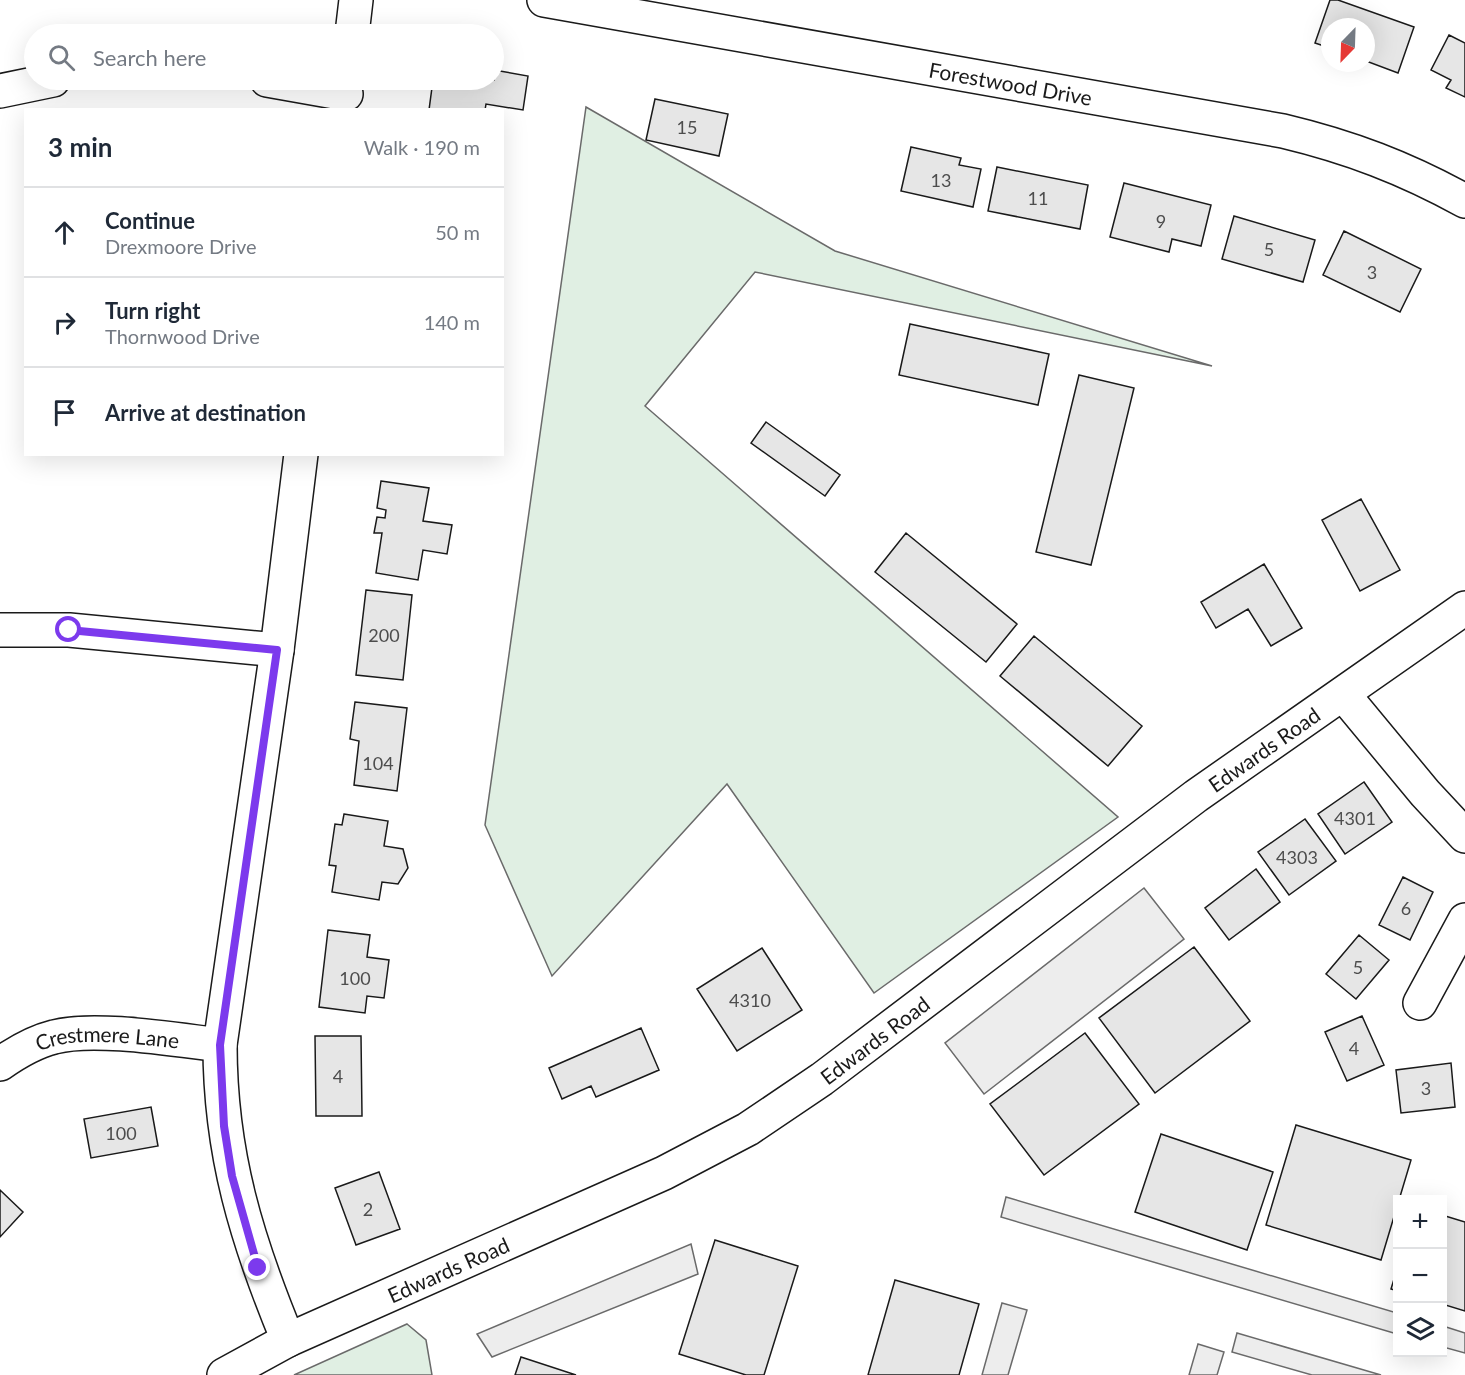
<!DOCTYPE html>
<html lang="en">
<head>
<meta charset="utf-8">
<style>
  body { margin:0; font-family:Lato,sans-serif; background:#f6f6f7; color:#1f2937 }
  .controls { position:absolute; right:18px; bottom:18px; display:grid; overflow:hidden; border-radius:0px; box-shadow:0 6px 24px #0002 }
  .controls button { width:54px; height:54px; display:grid; place-items:center; padding:0; border:0; border-bottom:2px solid #e0e1e3; background:#fff; color:#1f2937; font:30px sans-serif }
  .compass { position:absolute; left:1321px; top:18px; width:54px; height:54px; border-radius:50%; background:#fff; box-shadow:0 6px 24px #0002; rotate:203deg }
  .stop { position:absolute; width:18px; height:18px; margin:-14px; border:4px solid #7c3aed; border-radius:50%; background:#fff }
  .stop.end { background:#7c3aed; border-color:#fff; box-shadow:0 2px 6px #0008 }
  .list { margin:0; padding:0; list-style:none }
  h2 { display:flex; justify-content:space-between; align-items:center; height:78px; margin:0; padding:0 24px; font-size:26px }
  h2 small { font-size:20px; font-weight:400; color:#747a83 }
  .list li { display:grid; grid-template-columns:39px 1fr auto; gap:18px; align-items:center; box-sizing:border-box; height:90px; padding:0 24px; border-top:2px solid #e0e1e3 }
  .list b { display:block; font-size:22px; white-space:nowrap }
  .list p { margin:0; font-size:20px; white-space:nowrap; color:#747a83 }
  .list em { font-size:20px; font-style:normal; color:#747a83 }
  .icon { flex:none; width:33px; height:33px; fill:none; stroke:currentColor; stroke-width:2; stroke-linecap:round; stroke-linejoin:round }
  .map { position:relative; flex:none; width:1465px; height:1375px; overflow:hidden }
  .search { position:absolute; background:#fff; box-shadow:0 6px 24px #0002; left:24px; top:24px; width:480px; height:66px; display:flex; align-items:center; gap:15px; box-sizing:border-box; padding:0 21px; border-radius:33px; color:#747a83; font-size:22px }
  .panel { position:absolute; background:#fff; box-shadow:0 6px 24px #0002; left:24px; top:108px; width:480px; height:348px; border-radius:0px }
  .map>svg:first-child { display:block }
</style>
</head>
<body>
<div class="map">
<svg width="1465" height="1375" viewBox="0 0 1465 1375">
  <rect width="100%" height="100%" fill="#fff"/>
  <path fill="#e0efe3" stroke="#6a6a6a" stroke-width="1.5" d="M 586,107 L 835,251 L 1212,366 L 755,272 L 645,406 L 1118,817 L 874,993 L 727,784 L 552,976 L 485,825 Z
    M 407,1324 L 426,1340 L 432,1375 L 294,1375 Z"/>
  <path fill="#ededed" stroke="#6a6a6a" stroke-width="1.5" d="M 1144,888 L 1184,939 L 984,1094 L 945,1043 Z
    M 1006,1197 L 1397,1313 L 1397,1334 L 1001,1217 Z
    M 691,1244 L 698,1274 L 492,1357 L 477,1334 Z
    M 1002,1303 L 1027,1310 L 1008,1375 L 982,1375 Z
    M 1443,1326 L 1465,1333 L 1465,1353 L 1443,1347 Z
    M 1237,1333 L 1381,1375 L 1312,1375 L 1232,1352 Z
    M 1198,1344 L 1224,1352 L 1217,1375 L 1189,1375 Z"/>
  <path fill="#e6e6e6" stroke="#1a1a1a" stroke-width="1.5" d="M 1330,0 L 1338,0 L 1414,27 L 1398,73 L 1366,61 L 1366,27 L 1330,27 L 1330,48 L 1315,43 Z
    M 457,26 L 484,31 L 483,34 L 456,34 Z
    M 1449,35 L 1465,43 L 1465,97 L 1446,88 L 1451,80 L 1431,70 Z
    M 494,70 L 528,76 L 523,110 L 486,104 L 485,110 L 429,110 L 433,80 L 494,80 Z
    M 655,99 L 728,114 L 719,156 L 646,140 Z
    M 911,147 L 961,158 L 959,165 L 981,169 L 973,207 L 901,191 Z
    M 997,167 L 1088,185 L 1080,229 L 988,211 Z
    M 1124,183 L 1211,205 L 1201,246 L 1172,239 L 1169,252 L 1110,237 Z
    M 1234,216 L 1315,240 L 1303,282 L 1222,259 Z
    M 1344,231 L 1421,269 L 1400,312 L 1323,275 Z
    M 910,324 L 1049,354 L 1038,405 L 899,375 Z
    M 1079,375 L 1134,388 L 1091,565 L 1036,552 Z
    M 766,422 L 840,475 L 825,496 L 751,443 Z
    M 381,481 L 429,488 L 423,521 L 452,525 L 447,554 L 423,550 L 418,580 L 376,573 L 382,533 L 374,533 L 377,517 L 385,518 L 386,510 L 377,508 Z
    M 1361,499 L 1400,570 L 1360,591 L 1322,520 Z
    M 906,533 L 1017,624 L 986,662 L 875,572 Z
    M 1264,564 L 1302,628 L 1271,646 L 1248,609 L 1216,628 L 1201,602 Z
    M 366,590 L 412,595 L 403,680 L 356,675 Z
    M 1034,636 L 1142,726 L 1108,766 L 1000,676 Z
    M 355,702 L 407,708 L 397,791 L 354,785 L 359,741 L 350,739 Z
    M 1364,782 L 1392,822 L 1345,854 L 1318,814 Z
    M 344,814 L 388,821 L 384,846 L 403,849 L 408,868 L 398,884 L 382,882 L 379,900 L 332,892 L 336,866 L 329,865 L 335,824 L 342,825 Z
    M 1305,819 L 1336,861 L 1289,895 L 1258,852 Z
    M 1256,869 L 1280,902 L 1229,940 L 1205,908 Z
    M 1403,877 L 1433,892 L 1410,940 L 1379,925 Z
    M 328,930 L 370,935 L 367,957 L 389,960 L 384,998 L 367,996 L 365,1013 L 319,1007 Z
    M 1359,935 L 1389,960 L 1356,999 L 1326,974 Z
    M 1194,947 L 1250,1021 L 1155,1093 L 1099,1018 Z
    M 762,948 L 802,1010 L 737,1051 L 697,989 Z
    M 1362,1016 L 1384,1065 L 1347,1081 L 1325,1032 Z
    M 641,1028 L 659,1070 L 596,1097 L 591,1086 L 562,1099 L 549,1068 Z
    M 1085,1033 L 1139,1104 L 1044,1175 L 990,1104 Z
    M 315,1036 L 361,1036 L 362,1116 L 316,1116 Z
    M 1451,1063 L 1455,1107 L 1401,1113 L 1396,1070 Z
    M 151,1107 L 158,1146 L 91,1158 L 84,1119 Z
    M 1296,1125 L 1411,1160 L 1381,1260 L 1266,1225 Z
    M 1161,1134 L 1273,1172 L 1247,1250 L 1135,1212 Z
    M 379,1172 L 400,1229 L 356,1245 L 335,1188 Z
    M 0,1190 L 23,1212 L 0,1237 Z
    M 1442,1215 L 1465,1222 L 1465,1311 L 1442,1304 Z
    M 715,1240 L 798,1266 L 764,1375 L 746,1375 L 679,1354 Z
    M 1398,1266 L 1398,1291 L 1391,1289 Z
    M 895,1280 L 979,1304 L 959,1375 L 868,1375 Z
    M 521,1357 L 576,1375 L 515,1375 Z"/>
  <g fill="none" stroke-linecap="round" stroke-linejoin="round">
    <defs>
      <g id="minor">
        <path id="s1" d="M 544,0 L 1283,131 C 1350,147 1405,168 1465,201"/>
        <path d="M 352,34 L 356,0"/>
        <path d="M 267,80 L 346,94"/>
        <path d="M 0,91 L 53,80"/>
        <path d="M 0,630 L 69,630 L 277,650"/>
        <path d="M 1343,694 L 1425,793 L 1465,836"/>
        <path d="M 1420,1003 L 1465,920"/>
        <path id="s2" d="M 0,1064 C 17,1052 34,1042 54,1037 C 94,1026 177,1040 220,1045"/>
        <path d="M 288,1340 C 247,1241 220,1154 220,1045 L 277,650 L 301,454"/>
      </g>
      <g id="major">
        <path id="s3" d="M 224,1375 L 288,1340 L 664,1173 L 748,1129 L 822,1079 L 1196,796 L 1465,608"/>
      </g>
    </defs>
    <use href="#minor" stroke="#1a1a1a" stroke-width="36"/>
    <use href="#major" stroke="#1a1a1a" stroke-width="36"/>
    <use href="#minor" stroke="#fff" stroke-width="33"/>
    <use href="#major" stroke="#fff" stroke-width="33"/>
  </g>
  <g fill="none" stroke-linecap="round" stroke-linejoin="round">
    <path stroke="#7c3aed" stroke-width="8" d="M 69,630 L 277,650 L 220,1045 L 224,1126 L 232,1176 L 258,1268"/>
  </g>
  <g text-anchor="middle" dominant-baseline="central" stroke-width="4.5" stroke-linejoin="round" paint-order="stroke">
    <g font-size="18" fill="#4d4d4d">
      <text x="687" y="127">15</text>
      <text x="941" y="180">13</text>
      <text x="1038" y="198">11</text>
      <text x="1161" y="221">9</text>
      <text x="1269" y="249">5</text>
      <text x="1372" y="272">3</text>
      <text x="384" y="635">200</text>
      <text x="378" y="763">104</text>
      <text x="1355" y="818">4301</text>
      <text x="1297" y="857">4303</text>
      <text x="1406" y="908">6</text>
      <text x="1358" y="967">5</text>
      <text x="355" y="978">100</text>
      <text x="750" y="1000">4310</text>
      <text x="1354" y="1048">4</text>
      <text x="338" y="1076">4</text>
      <text x="1426" y="1088">3</text>
      <text x="121" y="1133">100</text>
      <text x="368" y="1209">2</text>
    </g>
    <g font-size="21" fill="#1a1a1a" stroke="#fff">
      <text stroke="none"><textPath href="#s1" startOffset="474">Forestwood Drive</textPath></text>
      <text stroke="none"><textPath href="#s3" startOffset="1220">Edwards Road</textPath></text>
      <text stroke="none"><textPath href="#s3" startOffset="734">Edwards Road</textPath></text>
      <text stroke="none"><textPath href="#s2" startOffset="114">Crestmere Lane</textPath></text>
      <text stroke="none"><textPath href="#s3" startOffset="248">Edwards Road</textPath></text>
    </g>
  </g>
</svg>
<div class="controls">
<button>+</button>
<button>−</button>
<button><svg class="icon" aria-label="layers" viewBox="0 0 24 24"><path d="M12 4l9 5-9 5-9-5zM3 14l9 5 9-5"/></svg></button>
</div>
<svg class="compass" viewBox="-18 -18 36 36"><path d="M0-13l5 13h-10z" fill="#e53935"/><path d="M0 13l5-13h-10z" fill="#747a83"/></svg>
<div class="stop" style="left:69px;top:630px"></div>
<div class="stop end" style="left:258px;top:1268px"></div>
<div class="search"><svg class="icon" aria-label="search" viewBox="0 0 24 24"><circle cx="10" cy="10" r="6"/><path d="M15 15l6 6"/></svg>Search here</div>
<section class="panel">
<h2>3 min<small>Walk · 190 m</small></h2>
<ul class="list">
<li><svg class="icon" aria-label="ahead" viewBox="0 0 24 24"><path d="M12 20V5M6 11l6-6 6 6"/></svg><div><b>Continue</b><p>Drexmoore Drive</p></div><em>50 m</em></li>
<li><svg class="icon" aria-label="right" viewBox="0 0 24 24"><path d="M7 20v-9h11M14 6l5 5-5 5"/></svg><div><b>Turn right</b><p>Thornwood Drive</p></div><em>140 m</em></li>
<li><svg class="icon" aria-label="arrive" viewBox="0 0 24 24"><path d="M6 21V4h12l-3 4 3 4H6"/></svg><div><b>Arrive at destination</b></div></li>
</ul>
</section>
</div>
</body>
</html>
